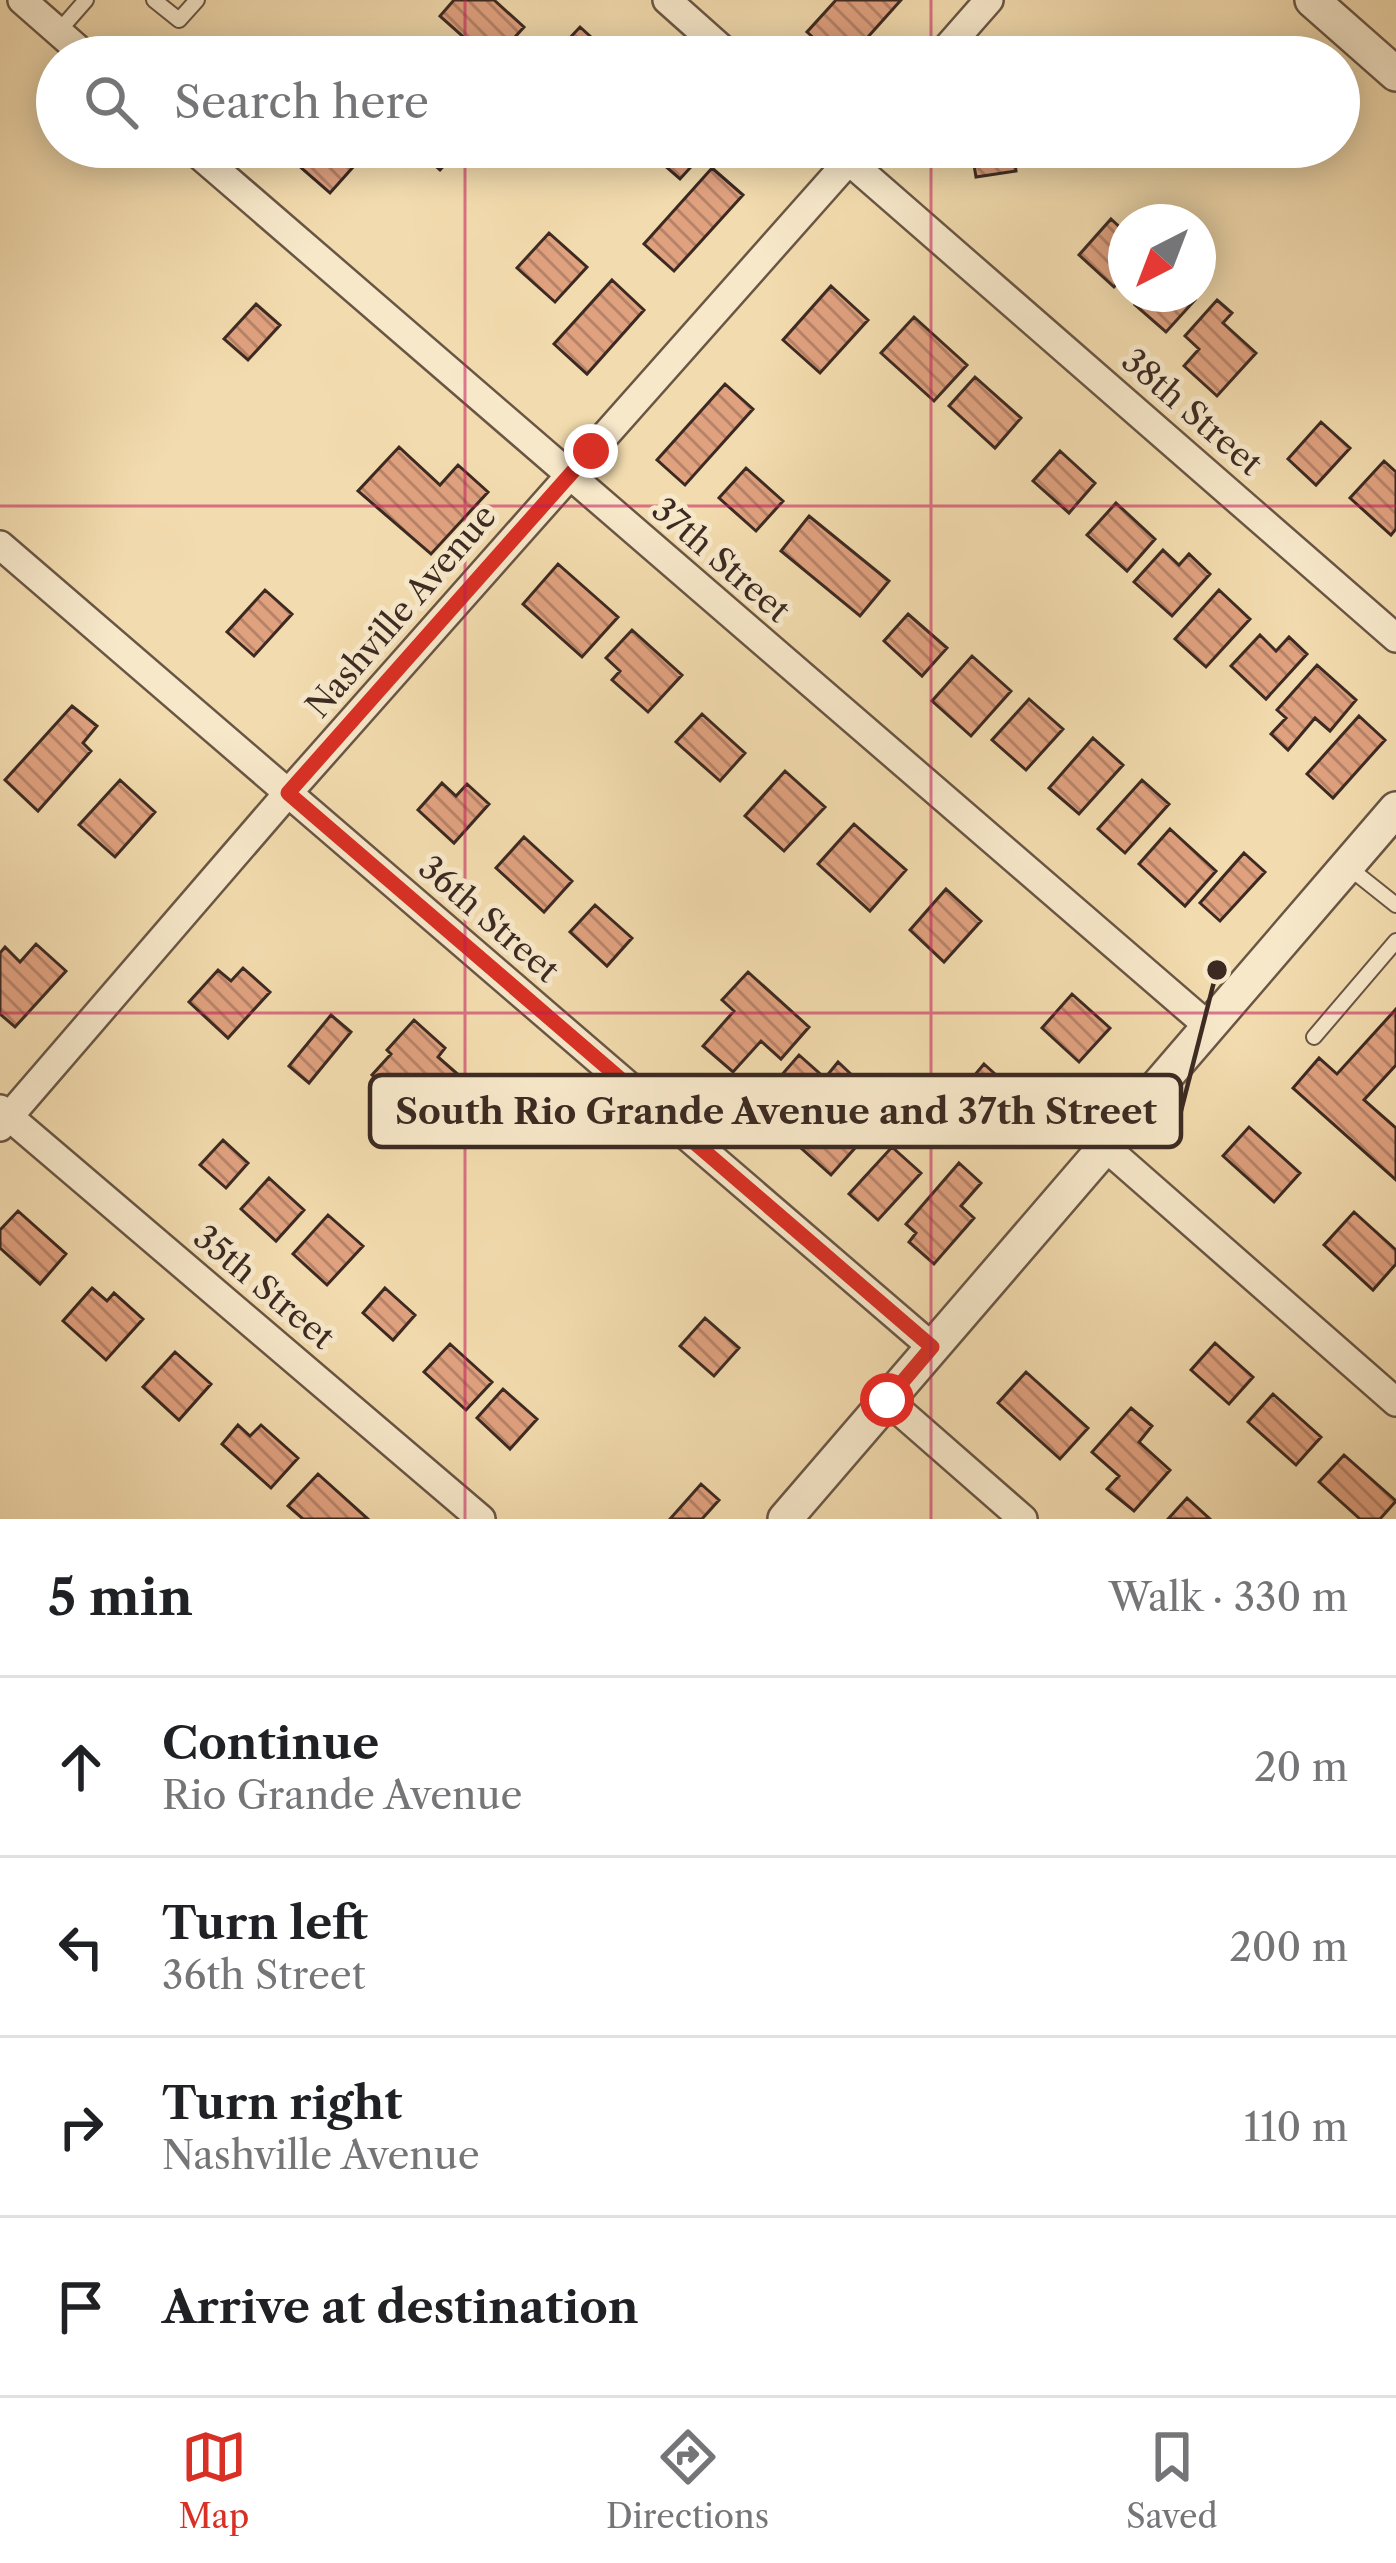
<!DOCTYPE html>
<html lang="en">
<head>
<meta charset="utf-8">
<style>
  body { margin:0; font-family:"Libre Caslon Text",serif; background:#f6f6f6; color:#202124 }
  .compass { position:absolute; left:1108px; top:204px; width:108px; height:108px; border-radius:50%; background:#fff; box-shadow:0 6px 30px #0003; rotate:222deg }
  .stop { position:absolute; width:36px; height:36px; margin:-27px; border:9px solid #d93025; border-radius:50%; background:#fff }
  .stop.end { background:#d93025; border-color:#fff; box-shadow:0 3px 12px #0008 }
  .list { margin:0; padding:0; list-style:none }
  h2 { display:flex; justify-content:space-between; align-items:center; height:156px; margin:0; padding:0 48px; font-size:51px }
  h2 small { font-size:39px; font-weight:400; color:#757577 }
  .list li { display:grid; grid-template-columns:78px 1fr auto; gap:36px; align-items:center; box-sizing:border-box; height:180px; padding:0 48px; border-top:3px solid #e0e0e0 }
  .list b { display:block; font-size:45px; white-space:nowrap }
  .list p { margin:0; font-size:39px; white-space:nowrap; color:#757577 }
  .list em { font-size:39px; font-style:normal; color:#757577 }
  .icon { flex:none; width:66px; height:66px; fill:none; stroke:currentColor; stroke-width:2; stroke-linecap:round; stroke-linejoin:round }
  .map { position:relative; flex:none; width:1396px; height:1519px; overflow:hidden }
  .search { position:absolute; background:#fff; box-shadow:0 6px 30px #0003; left:36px; right:36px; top:36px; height:132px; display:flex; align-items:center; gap:30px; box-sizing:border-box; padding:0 42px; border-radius:66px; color:#757577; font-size:45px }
  .sheet { height:876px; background:#fff }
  nav { display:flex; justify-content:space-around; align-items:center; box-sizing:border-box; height:168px; border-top:3px solid #e0e0e0; background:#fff; font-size:33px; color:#757577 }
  nav a { display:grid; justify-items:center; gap:6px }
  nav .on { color:#d93025 }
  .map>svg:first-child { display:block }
</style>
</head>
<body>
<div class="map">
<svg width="1396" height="1519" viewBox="0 0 1396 1519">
  <defs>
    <pattern id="building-back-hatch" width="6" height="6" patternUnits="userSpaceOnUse" patternTransform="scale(3)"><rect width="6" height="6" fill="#e0a17f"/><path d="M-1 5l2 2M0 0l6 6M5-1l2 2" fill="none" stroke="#b78368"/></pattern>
  </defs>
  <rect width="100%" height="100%" fill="#f2dbae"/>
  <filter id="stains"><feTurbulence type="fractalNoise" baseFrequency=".00167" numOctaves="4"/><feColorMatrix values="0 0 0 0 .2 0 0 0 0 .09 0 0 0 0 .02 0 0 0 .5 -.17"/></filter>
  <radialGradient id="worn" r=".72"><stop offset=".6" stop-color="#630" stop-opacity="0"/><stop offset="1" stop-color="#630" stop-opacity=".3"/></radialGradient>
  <path fill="url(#building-back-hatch)" stroke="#3c2a22" stroke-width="3" d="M 454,0 L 494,0 L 524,27 L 497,57 L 486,57 L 440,16 Z
    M 836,0 L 901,0 L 850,57 L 835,57 L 807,32 Z
    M 580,27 L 613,57 L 552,57 Z
    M 317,147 L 351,147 L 362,157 L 330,193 L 299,166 Z
    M 414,147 L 454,147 L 458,150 L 440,170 Z
    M 668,147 L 709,147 L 680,179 L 657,159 Z
    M 971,147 L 1013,147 L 1016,171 L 976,177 Z
    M 712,168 L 743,195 L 674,271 L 644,244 Z
    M 1111,219 L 1126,233 L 1126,274 L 1114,287 L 1079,255 Z
    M 549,233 L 587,267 L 555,302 L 517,268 Z
    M 612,280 L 644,310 L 587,374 L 554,344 Z
    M 831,286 L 868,320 L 820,373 L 783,340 Z
    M 1145,294 L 1188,294 L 1195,300 L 1166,332 L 1135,305 Z
    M 1217,300 L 1232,313 L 1223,323 L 1256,353 L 1217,396 L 1184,366 L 1199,349 L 1185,336 Z
    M 256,304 L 280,325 L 248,360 L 224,339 Z
    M 914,317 L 967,365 L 934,401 L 881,353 Z
    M 975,377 L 1021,418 L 995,448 L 949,406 Z
    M 725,384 L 753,409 L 685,485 L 657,460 Z
    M 1321,422 L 1350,448 L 1316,485 L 1288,459 Z
    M 399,447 L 440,485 L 458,465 L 488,492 L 431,554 L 358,491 Z
    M 1060,451 L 1095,483 L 1069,513 L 1033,481 Z
    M 1384,461 L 1396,472 L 1396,529 L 1391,535 L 1350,498 Z
    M 746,468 L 783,501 L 756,531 L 719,498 Z
    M 1116,503 L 1155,539 L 1127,571 L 1087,535 Z
    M 809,516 L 889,581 L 860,616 L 781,551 Z
    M 1163,550 L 1179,565 L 1189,554 L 1210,574 L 1172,616 L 1134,582 Z
    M 558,564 L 618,617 L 582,657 L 523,604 Z
    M 265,590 L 292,614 L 254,656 L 227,632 Z
    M 1219,590 L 1250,619 L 1206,667 L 1175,639 Z
    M 908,614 L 947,648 L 922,676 L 884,641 Z
    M 632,630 L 682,675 L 648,712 L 612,680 L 620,671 L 606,658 Z
    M 1260,635 L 1276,651 L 1289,637 L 1307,654 L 1266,699 L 1231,666 Z
    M 972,656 L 1011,691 L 971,736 L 932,701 Z
    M 1317,665 L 1356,700 L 1330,731 L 1315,718 L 1288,750 L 1271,734 L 1286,718 L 1277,710 Z
    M 1029,699 L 1063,729 L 1026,770 L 992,740 Z
    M 72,706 L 97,726 L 83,743 L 91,751 L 38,811 L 5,780 Z
    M 702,714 L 745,753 L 720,781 L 676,742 Z
    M 1359,716 L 1385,740 L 1333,798 L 1307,774 Z
    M 1093,738 L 1123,765 L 1079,814 L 1049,788 Z
    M 785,771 L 825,807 L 784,851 L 745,816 Z
    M 120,780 L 155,812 L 115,857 L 79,825 Z
    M 1142,780 L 1169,804 L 1125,853 L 1098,829 Z
    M 442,783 L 456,796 L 467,784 L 489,804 L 454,843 L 418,810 Z
    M 854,824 L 906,870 L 870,911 L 818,864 Z
    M 1170,829 L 1216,871 L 1185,906 L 1139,864 Z
    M 524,837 L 572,881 L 544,912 L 496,868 Z
    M 1244,853 L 1265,872 L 1220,921 L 1200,903 Z
    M 946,889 L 981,921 L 944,962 L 910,930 Z
    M 595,905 L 632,938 L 607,966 L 570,932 Z
    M 36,944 L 66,971 L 15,1027 L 0,1014 L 0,953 L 5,947 L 20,962 Z
    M 243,968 L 270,992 L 228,1038 L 189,1002 L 218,970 L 231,981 Z
    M 748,972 L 809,1027 L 781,1059 L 761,1041 L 733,1072 L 703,1046 L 734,1011 L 722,1000 Z
    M 1072,994 L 1110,1028 L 1079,1062 L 1042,1028 Z
    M 1396,1009 L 1396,1065 L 1364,1100 L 1396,1128 L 1396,1180 L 1293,1088 L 1319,1058 L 1337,1074 Z
    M 331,1015 L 351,1032 L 309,1083 L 289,1066 Z
    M 414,1020 L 445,1048 L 438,1057 L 486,1099 L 448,1142 L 372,1075 L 391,1054 L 387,1050 Z
    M 799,1055 L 825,1078 L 838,1062 L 853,1076 L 799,1138 L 758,1102 Z
    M 984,1064 L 1036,1111 L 1019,1130 L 968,1083 Z
    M 827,1122 L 855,1148 L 831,1175 L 802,1149 Z
    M 1249,1127 L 1300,1173 L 1274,1202 L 1223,1156 Z
    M 223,1140 L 248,1163 L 226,1188 L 200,1165 Z
    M 892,1147 L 921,1173 L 878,1220 L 849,1194 Z
    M 959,1163 L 981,1183 L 961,1206 L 974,1218 L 934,1264 L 909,1242 L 916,1233 L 906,1224 Z
    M 269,1178 L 304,1210 L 276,1241 L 241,1209 Z
    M 18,1211 L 66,1254 L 40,1284 L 0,1248 L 0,1230 Z
    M 1354,1212 L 1396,1250 L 1396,1264 L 1373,1290 L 1324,1245 Z
    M 328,1215 L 363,1246 L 327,1285 L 293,1254 Z
    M 92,1288 L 107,1301 L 114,1293 L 143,1319 L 106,1360 L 63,1321 Z
    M 385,1288 L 415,1315 L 393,1340 L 363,1313 Z
    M 705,1318 L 739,1348 L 714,1376 L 680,1346 Z
    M 1215,1343 L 1253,1377 L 1229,1404 L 1191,1370 Z
    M 450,1344 L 492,1382 L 466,1410 L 424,1372 Z
    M 175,1352 L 211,1384 L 179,1420 L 143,1387 Z
    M 1026,1372 L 1088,1428 L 1060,1459 L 998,1403 Z
    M 503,1389 L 537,1419 L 510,1449 L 477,1418 Z
    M 1273,1394 L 1321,1437 L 1296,1465 L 1248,1422 Z
    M 1131,1408 L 1152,1426 L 1139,1442 L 1170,1470 L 1134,1511 L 1107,1489 L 1119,1476 L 1092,1452 Z
    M 238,1425 L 250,1436 L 261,1425 L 298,1458 L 271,1488 L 222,1444 Z
    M 1344,1455 L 1396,1501 L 1380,1519 L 1360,1519 L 1319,1482 Z
    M 318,1474 L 368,1519 L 303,1519 L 288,1506 Z
    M 701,1484 L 719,1500 L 702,1519 L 670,1519 Z
    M 1187,1498 L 1210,1519 L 1168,1519 Z"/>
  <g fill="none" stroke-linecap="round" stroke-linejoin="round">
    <defs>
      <path id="service" d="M 154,0 L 179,20 L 197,0
        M 58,32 L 86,0
        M 1347,866 L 1396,905
        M 1314,1037 L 1396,941"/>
      <path id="minor" d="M 22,0 L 87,57
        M 667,0 L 731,57
        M 939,57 L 989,0
        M 190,147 L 1207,1025
        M 833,147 L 1396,638
        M 0,545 L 932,1347
        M 0,1109 L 481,1519
        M 0,1127 L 288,793 L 861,147
        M 1103,1145 L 1396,1402
        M 887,1400 L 1023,1519"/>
      <path id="tertiary" d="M 1312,0 L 1396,74
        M 785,1519 L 1396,809"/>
    </defs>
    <use href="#service" stroke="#6a5645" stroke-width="18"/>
    <use href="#minor" stroke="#6a5645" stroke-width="32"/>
    <use href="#tertiary" stroke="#6a5645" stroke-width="38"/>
    <use href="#service" stroke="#f7e8ca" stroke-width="14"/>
    <use href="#minor" stroke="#f7e8ca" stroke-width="27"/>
    <use href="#tertiary" stroke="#f7e8ca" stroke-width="33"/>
  </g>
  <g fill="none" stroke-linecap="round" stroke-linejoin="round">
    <path stroke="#d93025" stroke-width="15" d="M 591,451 L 288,793 L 932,1347 L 887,1400"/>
  </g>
  <path fill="none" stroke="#c2185b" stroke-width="3" stroke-opacity="0.55" d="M 465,0 L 465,57M 931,0 L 931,57M 465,147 L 465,1519M 931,147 L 931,1519M 0,506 L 1396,506M 0,1013 L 1396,1013"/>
  <g text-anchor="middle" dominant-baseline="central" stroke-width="10" stroke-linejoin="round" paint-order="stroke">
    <g font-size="33" fill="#3c2a22" stroke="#f7e8ca">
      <text transform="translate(1192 412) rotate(41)">38th Street</text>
      <text transform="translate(721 560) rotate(41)">37th Street</text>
      <text transform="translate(401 611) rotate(-49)">Nashville Avenue</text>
      <text transform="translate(489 919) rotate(41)">36th Street</text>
      <text transform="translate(264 1287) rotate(40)">35th Street</text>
    </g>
  </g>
  <path fill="none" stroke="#3c2a22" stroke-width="4.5" d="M1217 970L1181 1111"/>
  <circle fill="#3c2a22" stroke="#f7e8ca" stroke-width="4.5" cx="1217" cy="970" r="12"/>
  <rect fill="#f7e8ca" stroke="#3c2a22" stroke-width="4.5" x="370" y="1075" width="811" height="72" rx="12"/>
  <g font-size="36" text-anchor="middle" font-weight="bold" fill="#3c2a22">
    <text x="776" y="1124">South Rio Grande Avenue and 37th Street</text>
  </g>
  <rect width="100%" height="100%" filter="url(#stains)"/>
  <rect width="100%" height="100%" fill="url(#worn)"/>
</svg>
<svg class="compass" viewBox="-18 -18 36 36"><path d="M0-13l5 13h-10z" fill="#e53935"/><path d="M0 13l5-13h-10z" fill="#757577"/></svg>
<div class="stop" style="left:887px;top:1400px"></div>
<div class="stop end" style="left:591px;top:451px"></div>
<div class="search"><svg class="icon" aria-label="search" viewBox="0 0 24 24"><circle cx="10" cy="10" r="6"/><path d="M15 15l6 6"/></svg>Search here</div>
</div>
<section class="sheet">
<h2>5 min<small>Walk · 330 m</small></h2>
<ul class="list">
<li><svg class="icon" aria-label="ahead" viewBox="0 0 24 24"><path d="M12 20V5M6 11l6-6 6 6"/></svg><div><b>Continue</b><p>Rio Grande Avenue</p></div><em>20 m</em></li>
<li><svg class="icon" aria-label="left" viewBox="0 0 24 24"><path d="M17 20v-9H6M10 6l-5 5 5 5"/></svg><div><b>Turn left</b><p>36th Street</p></div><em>200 m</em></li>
<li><svg class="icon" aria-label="right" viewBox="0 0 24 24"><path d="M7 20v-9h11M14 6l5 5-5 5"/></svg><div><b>Turn right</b><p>Nashville Avenue</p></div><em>110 m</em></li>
<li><svg class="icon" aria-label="arrive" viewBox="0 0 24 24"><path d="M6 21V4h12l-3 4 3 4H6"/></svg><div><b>Arrive at destination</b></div></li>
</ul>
</section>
<nav>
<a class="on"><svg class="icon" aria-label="map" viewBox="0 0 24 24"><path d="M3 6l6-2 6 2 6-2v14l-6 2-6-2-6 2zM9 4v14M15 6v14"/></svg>Map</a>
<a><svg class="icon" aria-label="directions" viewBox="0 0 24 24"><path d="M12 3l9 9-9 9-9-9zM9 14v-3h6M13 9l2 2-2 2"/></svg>Directions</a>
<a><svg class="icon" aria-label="saved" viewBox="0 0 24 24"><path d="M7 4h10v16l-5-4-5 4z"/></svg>Saved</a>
</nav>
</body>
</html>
